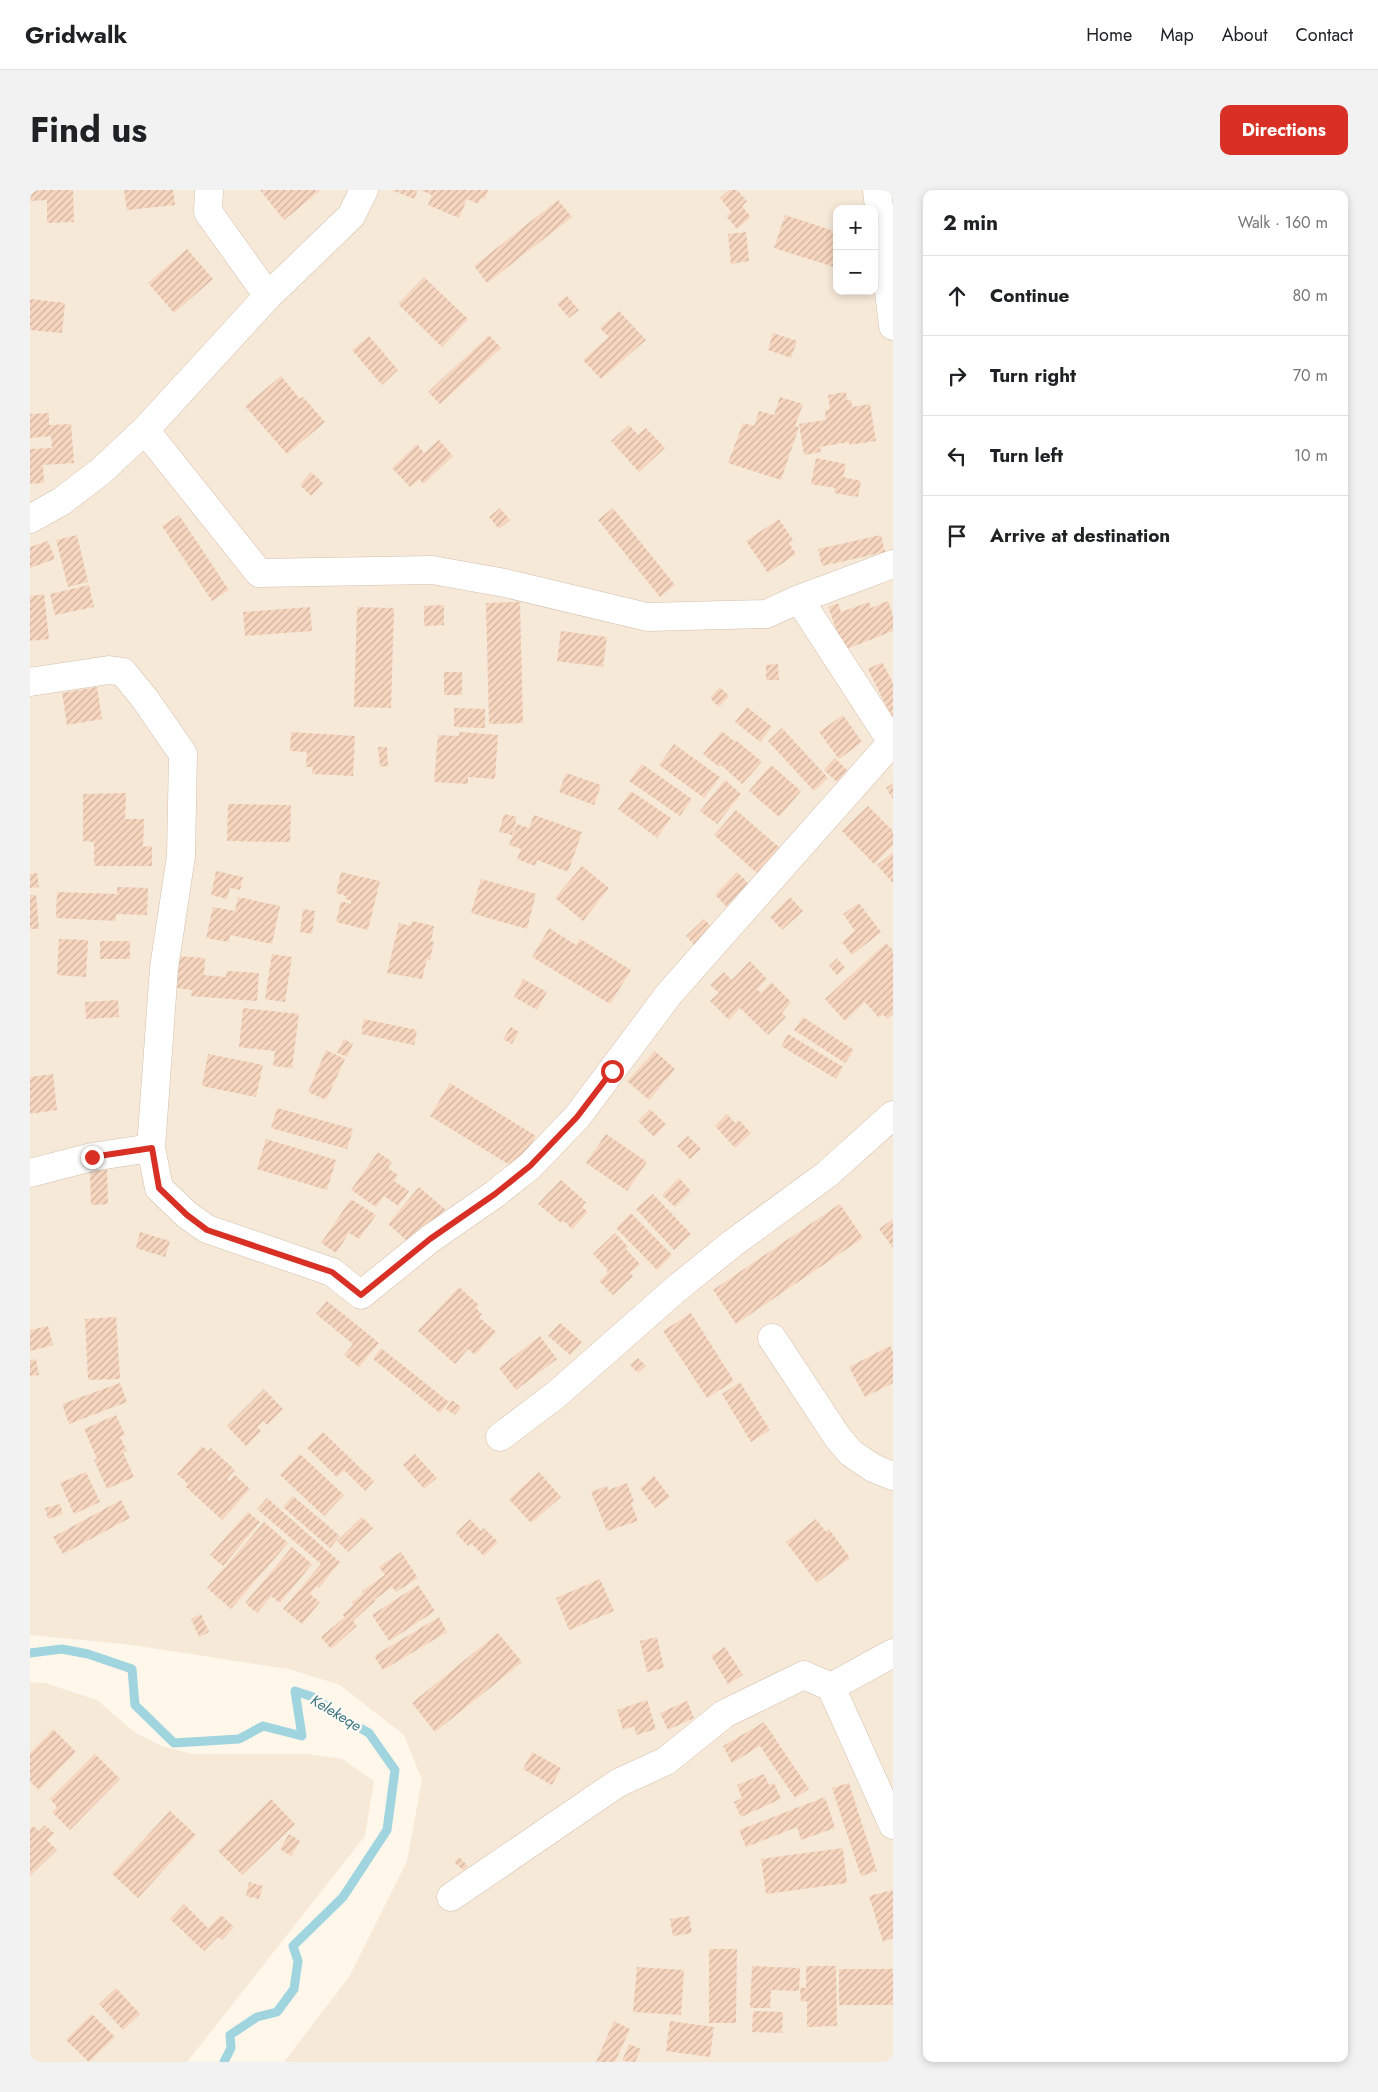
<!DOCTYPE html>
<html lang="en">
<head>
<meta charset="utf-8">
<style>
  body { margin:0; font-family:Jost,sans-serif; background:#f2f2f2; color:#202124 }
  .controls { position:absolute; right:15px; top:15px; display:grid; overflow:hidden; border-radius:10px; box-shadow:0 2px 8px #0003 }
  .controls button { width:45px; height:45px; display:grid; place-items:center; padding:0; border:0; border-bottom:1px solid #e0e0e0; background:#fff; color:#202124; font:25px sans-serif }
  .stop { position:absolute; width:15px; height:15px; margin:-11px; border:4px solid #d93025; border-radius:50%; background:#fff }
  .stop.end { background:#d93025; border-color:#fff; box-shadow:0 1px 5px #0008 }
  .list { margin:0; padding:0; list-style:none }
  h2 { display:flex; justify-content:space-between; align-items:center; height:65px; margin:0; padding:0 20px; font-size:21px }
  h2 small { font-size:16px; font-weight:400; color:#757577 }
  .list li { display:grid; grid-template-columns:32px 1fr auto; gap:15px; align-items:center; box-sizing:border-box; height:80px; padding:0 20px; border-top:1px solid #e0e0e0 }
  .list b { display:block; font-size:19px; white-space:nowrap }
  .list em { font-size:16px; font-style:normal; color:#757577 }
  .icon { flex:none; width:28px; height:28px; fill:none; stroke:currentColor; stroke-width:2; stroke-linecap:round; stroke-linejoin:round }
  .map { position:relative; flex:none; width:863px; height:1872px; overflow:hidden; border-radius:10px }
  header { display:flex; align-items:center; gap:30px; box-sizing:border-box; height:70px; padding:0 25px; background:#fff; border-bottom:1px solid #e0e0e0 }
  header strong { font-size:24px }
  nav { display:flex; gap:28px; margin-inline-start:auto; font-size:18px }
  .intro { display:flex; align-items:center; justify-content:space-between; box-sizing:border-box; height:120px; padding:0 30px }
  h1 { margin:0; font-size:35px }
  .button { padding:12px 22px; border-radius:10px; background:#d93025; color:#fff; font-size:18px; font-weight:700 }
  main { display:flex; gap:30px; padding:0 30px }
  aside { flex:1; background:#fff; border-radius:10px; box-shadow:0 2px 8px #0003 }
  .map>svg:first-child { display:block }
</style>
</head>
<body>
<header>
<strong>Gridwalk</strong>
<nav><a>Home</a><a>Map</a><a>About</a><a>Contact</a></nav>
</header>
<div class="intro"><h1>Find us</h1><a class="button">Directions</a></div>
<main>
<div class="map">
<svg width="863" height="1872" viewBox="0 0 863 1872">
  <defs>
    <pattern id="building-hatch" width="6" height="6" patternUnits="userSpaceOnUse" patternTransform="scale(1.25)"><rect width="6" height="6" fill="#f7d6bf"/><path d="M-1 1l2-2M0 6l6-6M5 7l2-2" fill="none" stroke="#cdb19d"/></pattern>
  </defs>
  <rect width="100%" height="100%" fill="#fef7ea"/>
  <path fill="#f7e9d8" fill-rule="evenodd" d="M 0,0 L 863,0 L 863,1872 L 254,1872 L 319,1787 L 377,1671 L 392,1590 L 374,1545 L 310,1495 L 259,1479 L 95,1454 L 0,1445 ZM 807,19 L 844,19 L 844,101 L 807,101 Z
    M 0,1492 L 15,1493 L 67,1510 L 104,1542 L 132,1556 L 162,1564 L 277,1564 L 312,1569 L 344,1591 L 335,1646 L 157,1872 L 0,1872 Z"/>
  <g fill="none" stroke-linecap="round" stroke-linejoin="round">
    <path stroke="#a0d4de" stroke-width="9" d="M 0,1463 L 32,1459 L 58,1464 L 102,1479 L 105,1515 L 144,1553 L 209,1549 L 233,1536 L 272,1546 L 265,1501 L 286,1508 L 308,1526 L 339,1543 L 365,1580 L 357,1640 L 313,1707 L 263,1756 L 268,1771 L 264,1799 L 247,1822 L 227,1827 L 200,1845 L 201,1858 L 194,1872"/>
  </g>
  <path fill="url(#building-hatch)" d="M 0,0 L 43,0 L 44,32 L 17,33 L 17,10 L 0,11 Z
    M 94,0 L 143,0 L 145,15 L 97,20 Z
    M 230,0 L 288,0 L 290,1 L 254,30 Z
    M 362,0 L 388,0 L 384,9 Z
    M 390,0 L 458,0 L 455,9 L 451,8 L 448,14 L 437,9 L 429,28 L 398,15 L 402,5 Z
    M 699,0 L 707,0 L 717,11 L 712,16 L 721,27 L 707,39 L 696,26 L 701,22 L 690,8 Z
    M 528,10 L 542,27 L 457,93 L 444,76 Z
    M 755,25 L 807,42 L 807,78 L 744,58 Z
    M 716,42 L 719,71 L 701,74 L 698,44 Z
    M 157,59 L 183,89 L 144,123 L 118,93 Z
    M 394,87 L 438,129 L 412,157 L 368,114 Z
    M 537,106 L 549,120 L 539,128 L 527,114 Z
    M 0,109 L 35,113 L 32,143 L 0,140 Z
    M 589,121 L 616,150 L 571,189 L 553,170 L 579,147 L 570,138 Z
    M 743,143 L 767,151 L 761,168 L 738,160 Z
    M 459,145 L 471,158 L 410,214 L 398,202 Z
    M 339,146 L 368,180 L 352,195 L 322,160 Z
    M 251,186 L 270,209 L 273,207 L 295,232 L 257,264 L 215,216 Z
    M 816,202 L 817,210 L 821,210 L 822,217 L 840,214 L 846,251 L 819,255 L 819,252 L 790,257 L 791,262 L 774,265 L 769,234 L 796,230 L 795,220 L 800,219 L 798,205 Z
    M 750,207 L 773,214 L 765,236 L 769,237 L 751,290 L 698,273 L 713,233 L 724,236 L 729,221 L 744,225 Z
    M 19,223 L 19,235 L 41,234 L 44,273 L 13,275 L 14,293 L 0,294 L 0,259 L 22,258 L 21,246 L 0,248 L 0,224 Z
    M 599,235 L 608,245 L 616,238 L 635,258 L 609,282 L 581,251 Z
    M 409,250 L 423,266 L 393,294 L 390,289 L 380,297 L 362,278 L 387,254 L 394,263 Z
    M 786,268 L 816,274 L 813,287 L 831,291 L 828,307 L 804,303 L 805,298 L 781,294 Z
    M 281,282 L 293,293 L 281,306 L 270,295 Z
    M 470,318 L 480,330 L 469,339 L 459,327 Z
    M 583,318 L 645,395 L 630,407 L 568,330 Z
    M 149,325 L 199,400 L 182,411 L 132,336 Z
    M 749,329 L 763,350 L 759,353 L 766,364 L 738,383 L 716,351 Z
    M 47,345 L 58,392 L 38,397 L 26,350 Z
    M 851,345 L 855,362 L 792,376 L 788,359 Z
    M 18,351 L 25,369 L 0,378 L 0,357 Z
    M 59,395 L 64,417 L 25,425 L 20,404 Z
    M 14,404 L 19,449 L 0,451 L 0,406 Z
    M 858,411 L 863,426 L 863,441 L 814,460 L 798,417 L 808,413 L 811,422 L 839,412 L 841,418 Z
    M 490,412 L 493,533 L 459,534 L 456,413 Z
    M 414,415 L 414,435 L 394,436 L 394,416 Z
    M 280,417 L 282,441 L 215,446 L 213,422 Z
    M 327,417 L 364,418 L 361,518 L 324,517 Z
    M 531,441 L 577,447 L 573,477 L 527,471 Z
    M 852,472 L 863,493 L 863,530 L 838,479 Z
    M 748,474 L 749,490 L 736,490 L 736,475 Z
    M 414,482 L 432,482 L 432,505 L 414,505 Z
    M 67,497 L 72,529 L 37,535 L 32,503 Z
    M 690,497 L 699,506 L 689,517 L 680,508 Z
    M 717,517 L 742,537 L 730,552 L 705,532 Z
    M 424,518 L 455,519 L 455,538 L 424,537 Z
    M 813,525 L 832,552 L 809,569 L 789,542 Z
    M 752,538 L 798,588 L 784,601 L 738,551 Z
    M 692,541 L 705,552 L 707,551 L 732,572 L 712,594 L 691,575 L 689,577 L 673,564 Z
    M 261,542 L 325,546 L 323,586 L 282,584 L 283,577 L 276,577 L 277,562 L 260,561 Z
    M 429,542 L 468,545 L 465,589 L 438,587 L 438,594 L 404,592 L 408,545 L 429,546 Z
    M 644,554 L 690,587 L 674,608 L 629,575 Z
    M 348,557 L 357,557 L 358,576 L 350,577 Z
    M 805,568 L 818,581 L 807,592 L 794,580 Z
    M 612,574 L 662,609 L 650,626 L 599,591 Z
    M 741,575 L 771,601 L 749,627 L 719,601 Z
    M 536,583 L 571,595 L 564,615 L 529,602 Z
    M 695,590 L 711,604 L 687,634 L 670,621 Z
    M 863,593 L 863,609 L 856,598 Z
    M 601,601 L 641,628 L 627,648 L 588,619 Z
    M 96,603 L 95,629 L 114,629 L 113,657 L 122,656 L 122,676 L 64,676 L 64,652 L 53,651 L 53,604 Z
    M 198,614 L 261,615 L 260,652 L 197,651 Z
    M 838,616 L 863,641 L 863,655 L 844,674 L 812,641 Z
    M 706,620 L 750,658 L 728,684 L 684,645 Z
    M 474,624 L 487,627 L 482,645 L 469,642 Z
    M 504,625 L 552,642 L 538,682 L 507,670 L 505,676 L 487,669 L 491,659 L 479,655 L 487,634 L 499,638 Z
    M 863,662 L 863,693 L 847,675 Z
    M 552,676 L 579,698 L 553,731 L 525,708 Z
    M 186,681 L 213,687 L 210,700 L 200,698 L 197,709 L 181,705 Z
    M 311,682 L 350,691 L 338,740 L 306,732 L 311,711 L 321,714 L 321,711 L 315,709 L 316,706 L 306,703 Z
    M 707,682 L 721,696 L 699,719 L 685,705 Z
    M 7,683 L 9,697 L 0,698 L 0,684 Z
    M 451,689 L 506,704 L 497,739 L 441,723 Z
    M 87,697 L 118,698 L 117,725 L 86,724 L 86,731 L 26,728 L 27,702 L 87,704 Z
    M 0,705 L 6,705 L 9,739 L 0,739 Z
    M 208,707 L 250,716 L 242,754 L 200,745 L 199,752 L 176,748 L 183,717 L 205,721 Z
    M 760,707 L 773,721 L 752,740 L 740,727 Z
    M 829,713 L 851,742 L 822,765 L 812,752 L 825,741 L 813,724 Z
    M 273,719 L 285,721 L 282,744 L 270,742 Z
    M 674,729 L 685,740 L 667,758 L 656,746 Z
    M 382,731 L 404,736 L 401,751 L 404,752 L 400,770 L 397,769 L 392,789 L 357,783 L 369,733 L 381,736 Z
    M 519,738 L 546,755 L 550,749 L 601,780 L 580,814 L 502,767 Z
    M 29,749 L 58,750 L 56,787 L 27,785 Z
    M 70,751 L 100,751 L 100,769 L 70,769 Z
    M 856,753 L 863,760 L 863,824 L 857,829 L 853,824 L 849,828 L 835,812 L 815,831 L 795,809 Z
    M 242,764 L 262,767 L 255,812 L 235,809 Z
    M 147,766 L 175,768 L 174,785 L 196,787 L 197,781 L 229,783 L 227,811 L 161,806 L 162,800 L 145,798 Z
    M 807,768 L 815,778 L 807,785 L 799,776 Z
    M 720,771 L 737,789 L 727,799 L 731,803 L 741,792 L 761,812 L 752,823 L 756,827 L 738,845 L 710,818 L 699,830 L 680,811 L 689,803 L 680,795 L 694,782 L 702,790 Z
    M 493,789 L 517,802 L 507,820 L 484,807 Z
    M 88,810 L 89,827 L 56,829 L 55,812 Z
    M 213,818 L 269,824 L 262,878 L 243,876 L 245,861 L 209,857 Z
    M 773,827 L 824,860 L 815,873 L 764,840 Z
    M 334,829 L 387,840 L 384,855 L 331,844 Z
    M 481,837 L 489,842 L 482,854 L 473,849 Z
    M 758,844 L 813,877 L 806,889 L 751,856 Z
    M 314,849 L 323,854 L 317,867 L 307,863 Z
    M 296,860 L 315,869 L 296,910 L 278,902 Z
    M 625,861 L 645,879 L 619,910 L 597,891 Z
    M 178,864 L 233,875 L 226,907 L 172,896 Z
    M 23,884 L 27,920 L 0,924 L 0,887 Z
    M 420,893 L 506,946 L 486,979 L 400,926 Z
    M 247,918 L 323,939 L 317,959 L 241,938 Z
    M 620,919 L 636,934 L 624,947 L 608,931 Z
    M 697,924 L 705,933 L 709,930 L 721,943 L 705,958 L 685,936 Z
    M 576,944 L 617,972 L 597,1001 L 556,973 Z
    M 658,946 L 671,959 L 660,969 L 647,956 Z
    M 236,949 L 306,970 L 297,1000 L 227,979 Z
    M 348,962 L 362,972 L 358,978 L 368,985 L 364,991 L 379,1001 L 368,1016 L 354,1006 L 346,1017 L 321,1000 Z
    M 77,979 L 78,1014 L 61,1015 L 60,980 Z
    M 649,988 L 661,1001 L 645,1017 L 632,1005 Z
    M 531,990 L 556,1012 L 552,1017 L 558,1022 L 542,1039 L 534,1031 L 531,1033 L 508,1014 Z
    M 389,997 L 416,1020 L 384,1057 L 358,1034 Z
    M 623,1004 L 661,1044 L 644,1060 L 606,1019 Z
    M 321,1009 L 346,1025 L 329,1049 L 319,1043 L 306,1063 L 291,1053 Z
    M 810,1014 L 833,1048 L 706,1134 L 683,1100 Z
    M 601,1023 L 642,1065 L 627,1080 L 586,1038 Z
    M 863,1029 L 863,1058 L 849,1039 Z
    M 110,1042 L 140,1051 L 135,1067 L 106,1058 Z
    M 585,1043 L 598,1057 L 596,1059 L 610,1074 L 600,1083 L 603,1086 L 583,1105 L 569,1091 L 578,1083 L 576,1082 L 578,1080 L 563,1064 Z
    M 429,1097 L 449,1115 L 446,1118 L 452,1124 L 449,1127 L 466,1142 L 445,1165 L 438,1159 L 425,1174 L 388,1141 Z
    M 297,1111 L 349,1153 L 329,1177 L 314,1165 L 323,1154 L 286,1124 Z
    M 661,1123 L 704,1191 L 677,1208 L 633,1141 Z
    M 86,1127 L 90,1189 L 58,1190 L 55,1129 Z
    M 530,1133 L 552,1152 L 540,1165 L 518,1146 Z
    M 18,1136 L 23,1155 L 0,1161 L 0,1140 Z
    M 510,1146 L 527,1169 L 486,1200 L 469,1178 Z
    M 860,1156 L 863,1162 L 863,1193 L 835,1207 L 819,1177 Z
    M 351,1158 L 419,1212 L 410,1223 L 343,1169 Z
    M 608,1168 L 616,1176 L 608,1183 L 600,1175 Z
    M 6,1169 L 9,1185 L 0,1186 L 0,1170 Z
    M 710,1192 L 740,1240 L 721,1252 L 692,1204 Z
    M 90,1193 L 97,1212 L 39,1234 L 32,1214 Z
    M 234,1199 L 253,1219 L 237,1235 L 233,1231 L 227,1237 L 231,1241 L 216,1256 L 197,1236 Z
    M 422,1210 L 431,1217 L 425,1225 L 416,1219 Z
    M 86,1225 L 95,1245 L 90,1247 L 97,1261 L 93,1262 L 104,1287 L 77,1299 L 64,1270 L 67,1269 L 54,1239 Z
    M 293,1242 L 344,1291 L 335,1301 L 314,1280 L 307,1287 L 277,1258 Z
    M 172,1256 L 178,1261 L 181,1258 L 205,1280 L 197,1289 L 199,1291 L 205,1285 L 220,1299 L 192,1330 L 156,1297 L 158,1294 L 147,1284 Z
    M 270,1264 L 314,1305 L 294,1326 L 250,1285 Z
    M 385,1264 L 407,1288 L 394,1299 L 373,1275 Z
    M 56,1282 L 70,1312 L 44,1324 L 30,1293 Z
    M 509,1282 L 531,1307 L 501,1333 L 479,1309 Z
    M 624,1286 L 640,1307 L 625,1318 L 610,1298 Z
    M 597,1293 L 604,1312 L 601,1313 L 608,1331 L 577,1341 L 561,1302 L 577,1296 L 578,1300 Z
    M 263,1306 L 310,1346 L 300,1358 L 253,1317 Z
    M 237,1308 L 310,1372 L 289,1398 L 287,1396 L 280,1404 L 290,1412 L 272,1434 L 253,1419 L 291,1374 L 227,1319 Z
    M 91,1310 L 100,1328 L 33,1364 L 23,1347 Z
    M 30,1314 L 33,1324 L 18,1329 L 15,1318 Z
    M 218,1322 L 230,1332 L 193,1376 L 180,1365 Z
    M 332,1327 L 343,1338 L 318,1362 L 307,1351 Z
    M 440,1329 L 451,1341 L 454,1338 L 468,1352 L 454,1366 L 441,1353 L 438,1356 L 426,1343 Z
    M 786,1329 L 796,1342 L 799,1339 L 820,1368 L 787,1393 L 756,1352 Z
    M 234,1332 L 258,1353 L 201,1419 L 177,1398 Z
    M 262,1357 L 282,1374 L 250,1413 L 241,1406 L 227,1423 L 215,1413 Z
    M 371,1362 L 388,1388 L 366,1402 L 362,1397 L 344,1410 L 345,1411 L 323,1431 L 327,1436 L 301,1459 L 291,1447 L 315,1427 L 312,1425 L 323,1415 L 322,1412 L 333,1404 L 332,1401 L 355,1385 L 349,1377 Z
    M 570,1389 L 584,1421 L 539,1440 L 526,1408 Z
    M 388,1395 L 405,1421 L 359,1451 L 342,1425 Z
    M 171,1424 L 179,1442 L 169,1447 L 161,1429 Z
    M 409,1427 L 417,1442 L 353,1480 L 344,1466 Z
    M 468,1443 L 492,1472 L 405,1542 L 382,1513 Z
    M 627,1447 L 634,1478 L 617,1482 L 610,1451 Z
    M 695,1457 L 713,1485 L 698,1494 L 681,1466 Z
    M 617,1510 L 626,1539 L 606,1545 L 604,1536 L 593,1540 L 587,1520 Z
    M 657,1511 L 664,1528 L 638,1540 L 630,1523 Z
    M 734,1532 L 779,1599 L 765,1608 L 730,1556 L 702,1573 L 693,1556 Z
    M 23,1539 L 46,1562 L 9,1600 L 0,1592 L 0,1563 Z
    M 502,1562 L 531,1578 L 522,1595 L 493,1579 Z
    M 65,1564 L 90,1589 L 40,1640 L 22,1622 L 27,1617 L 20,1609 Z
    M 734,1584 L 739,1595 L 744,1593 L 751,1609 L 711,1627 L 704,1612 L 712,1608 L 707,1595 Z
    M 819,1593 L 847,1681 L 831,1686 L 802,1598 Z
    M 795,1607 L 805,1638 L 771,1650 L 767,1637 L 716,1657 L 709,1640 Z
    M 241,1609 L 265,1634 L 212,1685 L 188,1661 Z
    M 140,1621 L 166,1645 L 108,1708 L 82,1684 Z
    M 15,1635 L 24,1643 L 17,1650 L 27,1660 L 0,1686 L 0,1639 L 3,1636 L 9,1641 Z
    M 259,1644 L 270,1651 L 261,1666 L 250,1659 Z
    M 813,1658 L 817,1693 L 736,1704 L 731,1669 Z
    M 429,1667 L 438,1676 L 433,1680 L 424,1672 Z
    M 219,1692 L 233,1696 L 229,1709 L 216,1706 Z
    M 863,1700 L 863,1748 L 853,1752 L 839,1706 Z
    M 154,1714 L 178,1738 L 191,1725 L 204,1737 L 192,1750 L 188,1747 L 174,1761 L 140,1729 Z
    M 659,1726 L 662,1743 L 643,1746 L 640,1729 Z
    M 679,1759 L 707,1759 L 706,1833 L 679,1833 Z
    M 722,1776 L 770,1778 L 769,1801 L 741,1800 L 740,1818 L 720,1818 Z
    M 776,1776 L 806,1776 L 807,1836 L 777,1837 L 777,1811 L 771,1812 L 770,1797 L 776,1798 Z
    M 607,1777 L 654,1780 L 651,1825 L 603,1822 Z
    M 809,1779 L 863,1779 L 863,1815 L 809,1815 Z
    M 86,1798 L 110,1824 L 93,1840 L 69,1814 Z
    M 723,1821 L 753,1822 L 752,1843 L 722,1842 Z
    M 62,1824 L 85,1847 L 59,1872 L 36,1850 Z
    M 584,1831 L 600,1839 L 585,1872 L 566,1872 Z
    M 640,1831 L 684,1837 L 680,1867 L 636,1861 Z
    M 599,1854 L 611,1859 L 605,1872 L 592,1871 Z"/>
  <g fill="none" stroke-linecap="round" stroke-linejoin="round">
    <defs>
      <path id="minor" d="M 179,0 L 178,22 L 238,106
        M 847,0 L 863,136
        M 115,240 L 229,383 L 402,380 L 475,393 L 617,427 L 736,424 L 769,409 L 863,374
        M 0,329 L 32,311 L 70,282 L 115,240 L 238,106 L 321,26 L 334,0
        M 0,492 L 79,480 L 93,482 L 115,509 L 153,564 L 151,666 L 134,778 L 121,958 L 129,998 L 157,1025 L 177,1039 L 302,1082 L 331,1105 L 400,1049 L 465,1004 L 500,976 L 547,927 L 639,804 L 862,552 L 769,409
        M 0,983 L 62,967 L 121,958
        M 742,1148 L 808,1248 L 821,1263 L 843,1278 L 863,1286
        M 470,1247 L 527,1204 L 646,1099 L 703,1053 L 796,985 L 863,925
        M 801,1497 L 863,1463
        M 421,1707 L 588,1593 L 636,1571 L 694,1524 L 774,1485 L 801,1497 L 863,1635"/>
    </defs>
    <use href="#minor" stroke="#d3bfad" stroke-width="29"/>
    <use href="#minor" stroke="#fff" stroke-width="28"/>
  </g>
  <g fill="none" stroke-linecap="round" stroke-linejoin="round">
    <path stroke="#d93025" stroke-width="6" d="M 62,967 L 122,958 L 129,998 L 157,1025 L 177,1040 L 302,1082 L 331,1105 L 400,1049 L 465,1004 L 500,976 L 547,927 L 582,881"/>
  </g>
  <g text-anchor="middle" dominant-baseline="central" stroke-width="5" stroke-linejoin="round" paint-order="stroke">
    <g font-size="15" font-style="italic" fill="#3a7684" stroke="#fffaf3">
      <text transform="translate(306 1523) rotate(31)">Kelekeqe</text>
    </g>
  </g>
</svg>
<div class="controls">
<button>+</button>
<button>−</button>
</div>
<div class="stop" style="left:582px;top:881px"></div>
<div class="stop end" style="left:62px;top:967px"></div>
</div>
<aside>
<h2>2 min<small>Walk · 160 m</small></h2>
<ul class="list">
<li><svg class="icon" aria-label="ahead" viewBox="0 0 24 24"><path d="M12 20V5M6 11l6-6 6 6"/></svg><div><b>Continue</b></div><em>80 m</em></li>
<li><svg class="icon" aria-label="right" viewBox="0 0 24 24"><path d="M7 20v-9h11M14 6l5 5-5 5"/></svg><div><b>Turn right</b></div><em>70 m</em></li>
<li><svg class="icon" aria-label="left" viewBox="0 0 24 24"><path d="M17 20v-9H6M10 6l-5 5 5 5"/></svg><div><b>Turn left</b></div><em>10 m</em></li>
<li><svg class="icon" aria-label="arrive" viewBox="0 0 24 24"><path d="M6 21V4h12l-3 4 3 4H6"/></svg><div><b>Arrive at destination</b></div></li>
</ul>
</aside>
</main>
</body>
</html>
